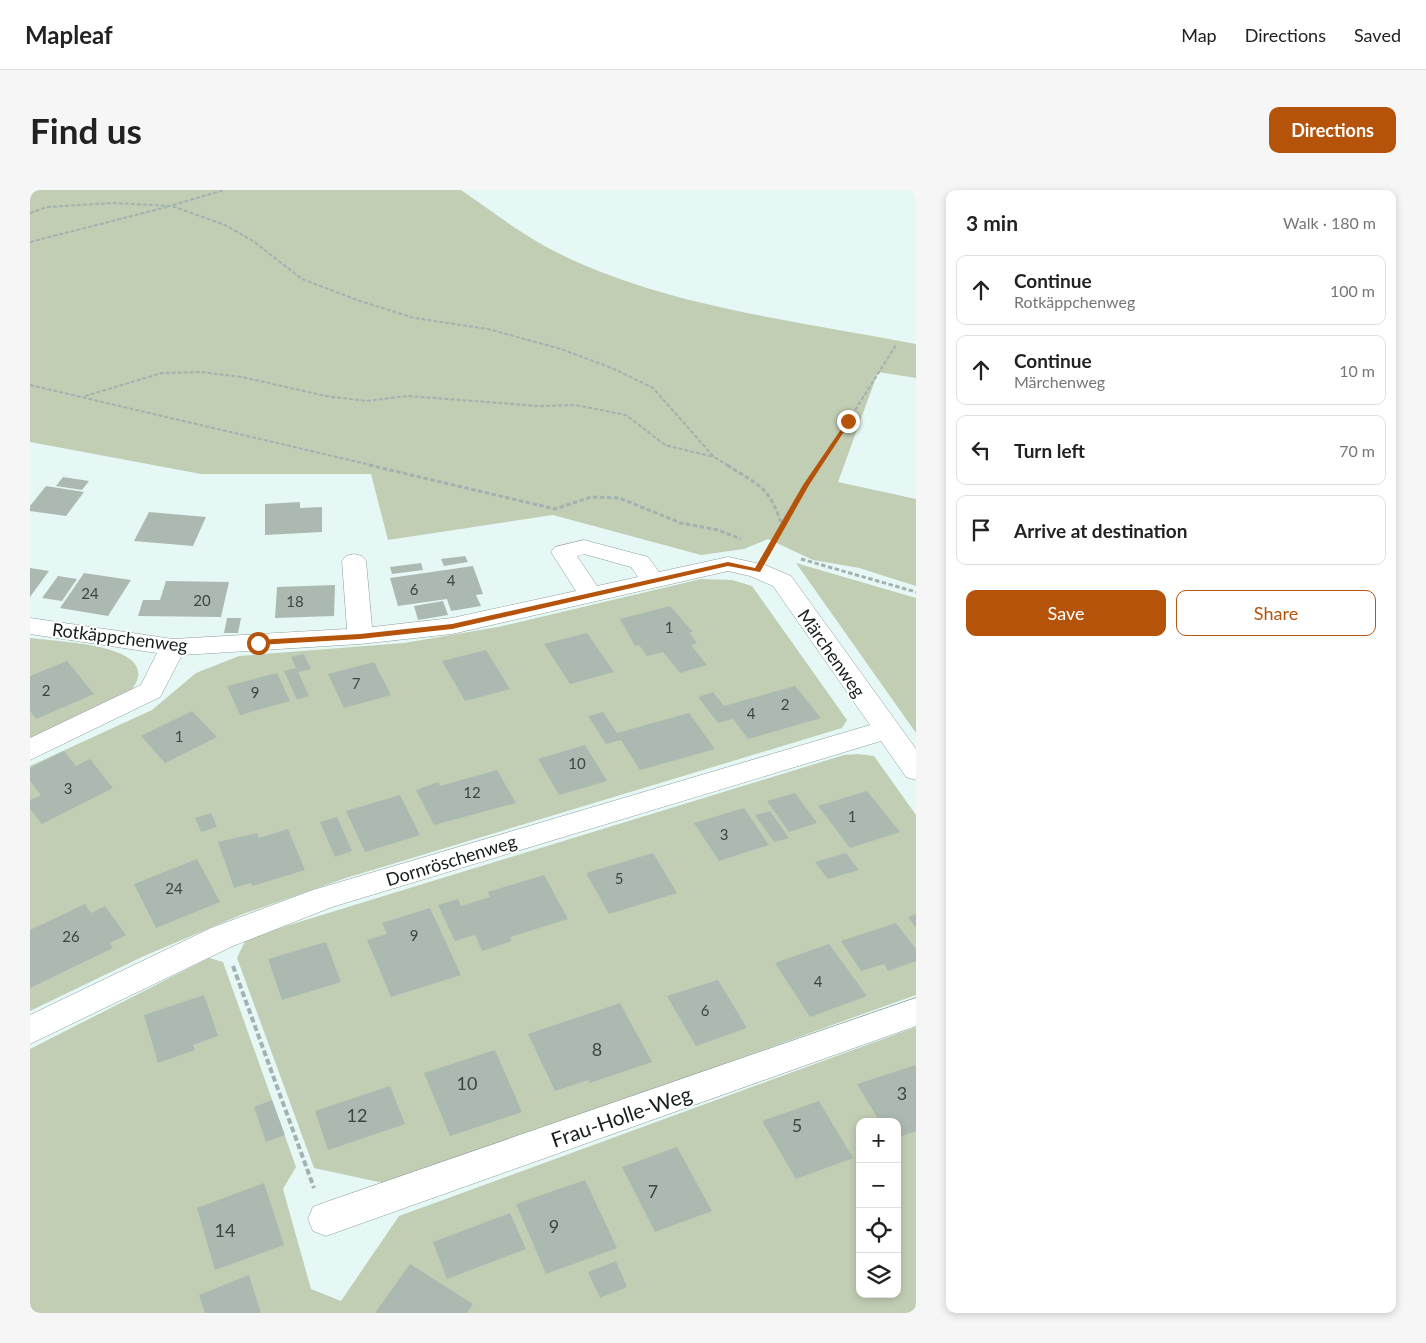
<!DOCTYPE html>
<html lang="en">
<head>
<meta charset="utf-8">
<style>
  body { margin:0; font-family:Lato,sans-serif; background:#f6f6f6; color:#222 }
  .controls { position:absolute; right:15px; bottom:15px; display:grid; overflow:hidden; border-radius:10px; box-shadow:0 2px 8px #0003 }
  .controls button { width:45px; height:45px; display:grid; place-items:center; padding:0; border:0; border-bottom:1px solid #e0e0e0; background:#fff; color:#222; font:25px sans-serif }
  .stop { position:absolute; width:15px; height:15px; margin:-11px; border:4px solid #b45309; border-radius:50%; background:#fff }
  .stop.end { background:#b45309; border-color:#fff; box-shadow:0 1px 5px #0008 }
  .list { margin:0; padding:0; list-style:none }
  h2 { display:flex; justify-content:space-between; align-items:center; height:65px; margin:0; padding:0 20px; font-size:21px }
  h2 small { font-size:16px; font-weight:400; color:#767676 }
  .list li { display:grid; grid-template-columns:32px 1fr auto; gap:15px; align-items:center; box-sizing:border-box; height:70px; margin:0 10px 10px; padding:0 10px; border:1px solid #e0e0e0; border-radius:10px }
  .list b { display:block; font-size:19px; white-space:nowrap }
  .list p { margin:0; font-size:16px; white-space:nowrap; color:#767676 }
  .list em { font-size:16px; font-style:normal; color:#767676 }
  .actions { display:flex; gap:10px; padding:15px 20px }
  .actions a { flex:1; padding:11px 0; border:1px solid #b45309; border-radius:10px; text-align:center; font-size:18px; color:#b45309 }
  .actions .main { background:#b45309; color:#fff }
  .icon { flex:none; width:28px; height:28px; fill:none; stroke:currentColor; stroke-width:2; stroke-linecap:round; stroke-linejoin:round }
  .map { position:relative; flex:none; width:886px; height:1123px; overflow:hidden; border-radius:10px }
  header { display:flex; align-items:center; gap:30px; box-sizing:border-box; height:70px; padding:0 25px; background:#fff; border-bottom:1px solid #e0e0e0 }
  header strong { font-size:24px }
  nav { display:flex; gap:28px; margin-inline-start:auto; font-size:18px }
  .intro { display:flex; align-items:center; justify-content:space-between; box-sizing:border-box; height:120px; padding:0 30px }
  h1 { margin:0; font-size:35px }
  .button { padding:12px 22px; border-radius:10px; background:#b45309; color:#fff; font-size:18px; font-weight:700 }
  main { display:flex; gap:30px; padding:0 30px }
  aside { flex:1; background:#fff; border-radius:10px; box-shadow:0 2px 8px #0003 }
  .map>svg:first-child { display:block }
</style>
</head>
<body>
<header>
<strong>Mapleaf</strong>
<nav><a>Map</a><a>Directions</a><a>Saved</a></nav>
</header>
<div class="intro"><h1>Find us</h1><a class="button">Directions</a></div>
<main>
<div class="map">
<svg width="886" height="1123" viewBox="0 0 886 1123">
  <rect width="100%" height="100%" fill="#e5f8f5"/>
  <path fill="#c1ceb4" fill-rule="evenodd" d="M 0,0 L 431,0 C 463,22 495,47 530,64 C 638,117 768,131 886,154 L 886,188 L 848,182 L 808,292 L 886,309 L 886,396 L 829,378 L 783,370 L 738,349 L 714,359 L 671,365 L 523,325 L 358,350 L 341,284 L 171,284 L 0,252 Z
    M 766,373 L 886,408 L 886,543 Z
    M 671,389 L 702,390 L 722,396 L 817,530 L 812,538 L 316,688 L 213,724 L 114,766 L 0,821 L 0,576 L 122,520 L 166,483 L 209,466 L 374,453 L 468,437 Z
    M 0,448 C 28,452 143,454 98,504 L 0,550 Z
    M 828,564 L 844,566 L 886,625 L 886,805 L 358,994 L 284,978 L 207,768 L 215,751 L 256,736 L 814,565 Z
    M 179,768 L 193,772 L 266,977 L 253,999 L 281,1099 L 311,1111 L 369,1026 L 886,837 L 886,1123 L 0,1123 L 0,859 ZM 830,932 L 867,932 L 867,1104 L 830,1104 Z"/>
  <path fill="#acb9b1" d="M 33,287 L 59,291 L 52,300 L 26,296 Z
    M 16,296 L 54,302 L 36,326 L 0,321 L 0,316 Z
    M 270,312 L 270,318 L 292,317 L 292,342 L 235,345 L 235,314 Z
    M 119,322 L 176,327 L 163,356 L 104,351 Z
    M 435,366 L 438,372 L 414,376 L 411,369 Z
    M 391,373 L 393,380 L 362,384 L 360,377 Z
    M 443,376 L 453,404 L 446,405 L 451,416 L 421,421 L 417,409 L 368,416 L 360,388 Z
    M 0,378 L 19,381 L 0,407 Z
    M 54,383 L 101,390 L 78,426 L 30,418 Z
    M 28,386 L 47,389 L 32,411 L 12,408 Z
    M 136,391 L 199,392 L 191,427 L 108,426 L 113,410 L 130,410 Z
    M 305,395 L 304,426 L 245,428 L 247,397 Z
    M 413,411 L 418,425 L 388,430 L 384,416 Z
    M 640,416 L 663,442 L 659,442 L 667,453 L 661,455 L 677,475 L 650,483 L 633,462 L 617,466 L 609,455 L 605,456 L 590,429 Z
    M 197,428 L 211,428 L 208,443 L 194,443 Z
    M 557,443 L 584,482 L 540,494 L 514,454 Z
    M 456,460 L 480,499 L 435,511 L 412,471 Z
    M 274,464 L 281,479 L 268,482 L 279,506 L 267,510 L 254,481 L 266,478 L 261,467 Z
    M 37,471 L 64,504 L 6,529 L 0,521 L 0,486 Z
    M 344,472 L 361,505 L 314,518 L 298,484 Z
    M 247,483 L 260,511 L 210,525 L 197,496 Z
    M 765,496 L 791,528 L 718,549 L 703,529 L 688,533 L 668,507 L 683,502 L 694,516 Z
    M 162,521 L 187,547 L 135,573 L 111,546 Z
    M 573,522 L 587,543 L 659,523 L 685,559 L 610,580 L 591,550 L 576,554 L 558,526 Z
    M 555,555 L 577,591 L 529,605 L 508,569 Z
    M 34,561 L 46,576 L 60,569 L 83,598 L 12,634 L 0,619 L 0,610 L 11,605 L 0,591 L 0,578 Z
    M 467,580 L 486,613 L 404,635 L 386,600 L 408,592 L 410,596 Z
    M 837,601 L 870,642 L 820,658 L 788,616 Z
    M 765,603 L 787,633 L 759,642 L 737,611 Z
    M 370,605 L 390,645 L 335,662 L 316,621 Z
    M 714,618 L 739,655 L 689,671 L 664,633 Z
    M 740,621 L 759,648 L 744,652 L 725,625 Z
    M 181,623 L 187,637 L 171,642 L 165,628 Z
    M 307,627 L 322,661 L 305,667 L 290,632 Z
    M 258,639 L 275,680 L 222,696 L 221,693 L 204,698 L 188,652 L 227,643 L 229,648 Z
    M 623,663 L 647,703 L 579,724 L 556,683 Z
    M 816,663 L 829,680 L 798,689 L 785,672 Z
    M 167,669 L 190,712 L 126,738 L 104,694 Z
    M 514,685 L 538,729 L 480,747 L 482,751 L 452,761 L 445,745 L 425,751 L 408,715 L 428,709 L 431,716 L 460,707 L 458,702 Z
    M 55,714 L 61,723 L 75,716 L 96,745 L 80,753 L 83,758 L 0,798 L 0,740 Z
    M 400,718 L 431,785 L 361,807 L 337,750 L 357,744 L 352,733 Z
    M 886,724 L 886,738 L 878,727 Z
    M 866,733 L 886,759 L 886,771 L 858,781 L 854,774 L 831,781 L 811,751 Z
    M 296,752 L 311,792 L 252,810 L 238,769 Z
    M 799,754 L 837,806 L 780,827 L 745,773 Z
    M 688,790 L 717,838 L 666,856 L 637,806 Z
    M 174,805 L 188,846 L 163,855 L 165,860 L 128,873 L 114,825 Z
    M 590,813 L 622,872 L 560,893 L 558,890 L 525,901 L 498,844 Z
    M 465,860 L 492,922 L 420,946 L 394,883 Z
    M 886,875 L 886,941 L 867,948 L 867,932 L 850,932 L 827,894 Z
    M 360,896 L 375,934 L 298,960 L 285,921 Z
    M 242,910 L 255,945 L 236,952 L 224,917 Z
    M 789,911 L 823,968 L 766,989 L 732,931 Z
    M 647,957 L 682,1021 L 625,1042 L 592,977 Z
    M 555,990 L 587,1058 L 516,1084 L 486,1014 Z
    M 234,993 L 254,1055 L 185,1080 L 167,1018 Z
    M 480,1023 L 496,1059 L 417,1089 L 403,1052 Z
    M 586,1071 L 597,1097 L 570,1108 L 558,1082 Z
    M 380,1074 L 443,1114 L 437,1123 L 345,1123 Z
    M 219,1085 L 231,1123 L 175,1123 L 169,1105 Z"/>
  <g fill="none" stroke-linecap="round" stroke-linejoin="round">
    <defs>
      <path id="minor" d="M 554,350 L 618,367 L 629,382 L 698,367 L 735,375 L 761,386 L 886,559 L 886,590 L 876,587 L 851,551 L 302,717 L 203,756 L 0,854 L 0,825 L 181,738 L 283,700 L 840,535 L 743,396 L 720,386 L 698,381 L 422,444 L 330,454 L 152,465 L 130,507 L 0,570 L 0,548 L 111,495 L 127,463 L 0,444 L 0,428 L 143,449 L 317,439 L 312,371 L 316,366 L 324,364 L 332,366 L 336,371 L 342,437 L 422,428 L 546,401 L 521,362 L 525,357 ZM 554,364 L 601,377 L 608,387 L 567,396 L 547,366 Z
        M 886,808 L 886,836 L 296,1046 L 283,1041 L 278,1029 L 283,1017 L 296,1012 Z"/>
    </defs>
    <use href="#minor" stroke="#8b9d9b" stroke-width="1"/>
    <path stroke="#a3b2b0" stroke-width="2" stroke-dasharray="4 2" stroke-linecap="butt" d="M 143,15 L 194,0
      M 0,23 L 17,17 L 83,13 L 142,16 L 195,35 L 223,51 L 272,89 L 330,111 L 384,128 L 458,139 L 531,159 L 582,178 L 623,198 L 684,267 L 699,276
      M 0,52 L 137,17
      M 0,195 L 345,276
      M 55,206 L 132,183 L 172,182 L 212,187 L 296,206 L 336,211 L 378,206 L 509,216 L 545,215 L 596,225 L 635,255 L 684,267
      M 790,276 L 866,155"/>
    <path stroke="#a3b2b0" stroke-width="3" stroke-dasharray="4.5 2.5" stroke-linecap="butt" d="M 339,275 L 525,319 L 561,307 L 589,308 L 651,333 L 688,340 L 711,349
      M 697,275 C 730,296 740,297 752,336
      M 739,357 L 790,275
      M 771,369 L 886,402"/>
    <path stroke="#a3b2b0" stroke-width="4" stroke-dasharray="6 3" stroke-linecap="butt" d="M 203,776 L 284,998"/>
    <use href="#minor" fill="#fff" fill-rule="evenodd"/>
  </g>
  <path fill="#b45309" d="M 818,229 L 821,231 L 779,295 L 730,382 L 698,376 L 422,439 L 330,449 L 228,455 L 224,453 L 228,450 L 330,444 L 422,434 L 698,372 L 725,378 L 773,295 Z"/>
  <g text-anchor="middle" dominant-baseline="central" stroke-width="4" stroke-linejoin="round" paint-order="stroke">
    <g font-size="15" fill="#3d4543">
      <text x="421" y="390">4</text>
      <text x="384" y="399">6</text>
      <text x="60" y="403">24</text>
      <text x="172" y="410">20</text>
      <text x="265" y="411">18</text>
      <text x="639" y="437">1</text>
      <text x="326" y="493">7</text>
      <text x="16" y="500">2</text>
      <text x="225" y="502">9</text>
      <text x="755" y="514">2</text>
      <text x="721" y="523">4</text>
      <text x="149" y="546">1</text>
      <text x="547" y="573">10</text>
      <text x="38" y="598">3</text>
      <text x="442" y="602">12</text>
      <text x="822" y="626">1</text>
      <text x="694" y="644">3</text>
      <text x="589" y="688">5</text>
      <text x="144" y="698">24</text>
      <text x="384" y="745">9</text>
      <text x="41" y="746">26</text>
      <text x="788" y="791">4</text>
      <text x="675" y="820">6</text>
    </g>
    <g font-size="18" fill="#181e1e" stroke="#fff">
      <text transform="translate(90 447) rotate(7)">Rotkäppchenweg</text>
      <text transform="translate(802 463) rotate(55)">Märchenweg</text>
      <text transform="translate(421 670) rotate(-17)">Dornröschenweg</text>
    </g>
    <g font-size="18" fill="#3d4543">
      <text x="567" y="859">8</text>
      <text x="437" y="893">10</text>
      <text x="872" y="903">3</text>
      <text x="327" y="925">12</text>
      <text x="767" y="935">5</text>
      <text x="623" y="1001">7</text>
      <text x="524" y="1036">9</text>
      <text x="195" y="1040">14</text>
    </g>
    <g font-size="21" fill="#181e1e" stroke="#fff">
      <text transform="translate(591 926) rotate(-19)">Frau-Holle-Weg</text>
    </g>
  </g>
</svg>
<div class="controls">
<button>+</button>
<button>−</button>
<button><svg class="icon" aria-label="locate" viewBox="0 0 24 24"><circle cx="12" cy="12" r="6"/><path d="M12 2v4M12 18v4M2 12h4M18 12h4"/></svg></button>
<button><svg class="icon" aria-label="layers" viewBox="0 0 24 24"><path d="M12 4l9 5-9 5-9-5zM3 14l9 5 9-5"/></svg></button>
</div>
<div class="stop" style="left:228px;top:453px"></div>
<div class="stop end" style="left:818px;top:231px"></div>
</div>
<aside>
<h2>3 min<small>Walk · 180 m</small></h2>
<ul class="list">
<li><svg class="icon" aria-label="ahead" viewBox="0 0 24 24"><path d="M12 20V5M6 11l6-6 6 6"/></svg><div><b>Continue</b><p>Rotkäppchenweg</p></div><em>100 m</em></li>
<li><svg class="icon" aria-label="ahead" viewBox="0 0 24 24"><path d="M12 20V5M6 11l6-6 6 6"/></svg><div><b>Continue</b><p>Märchenweg</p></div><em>10 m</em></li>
<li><svg class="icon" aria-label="left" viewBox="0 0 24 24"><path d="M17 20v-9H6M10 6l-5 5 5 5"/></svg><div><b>Turn left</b></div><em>70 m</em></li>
<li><svg class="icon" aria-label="arrive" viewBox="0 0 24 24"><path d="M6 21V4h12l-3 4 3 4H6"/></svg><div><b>Arrive at destination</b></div></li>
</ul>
<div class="actions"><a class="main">Save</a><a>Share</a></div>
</aside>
</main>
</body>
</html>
